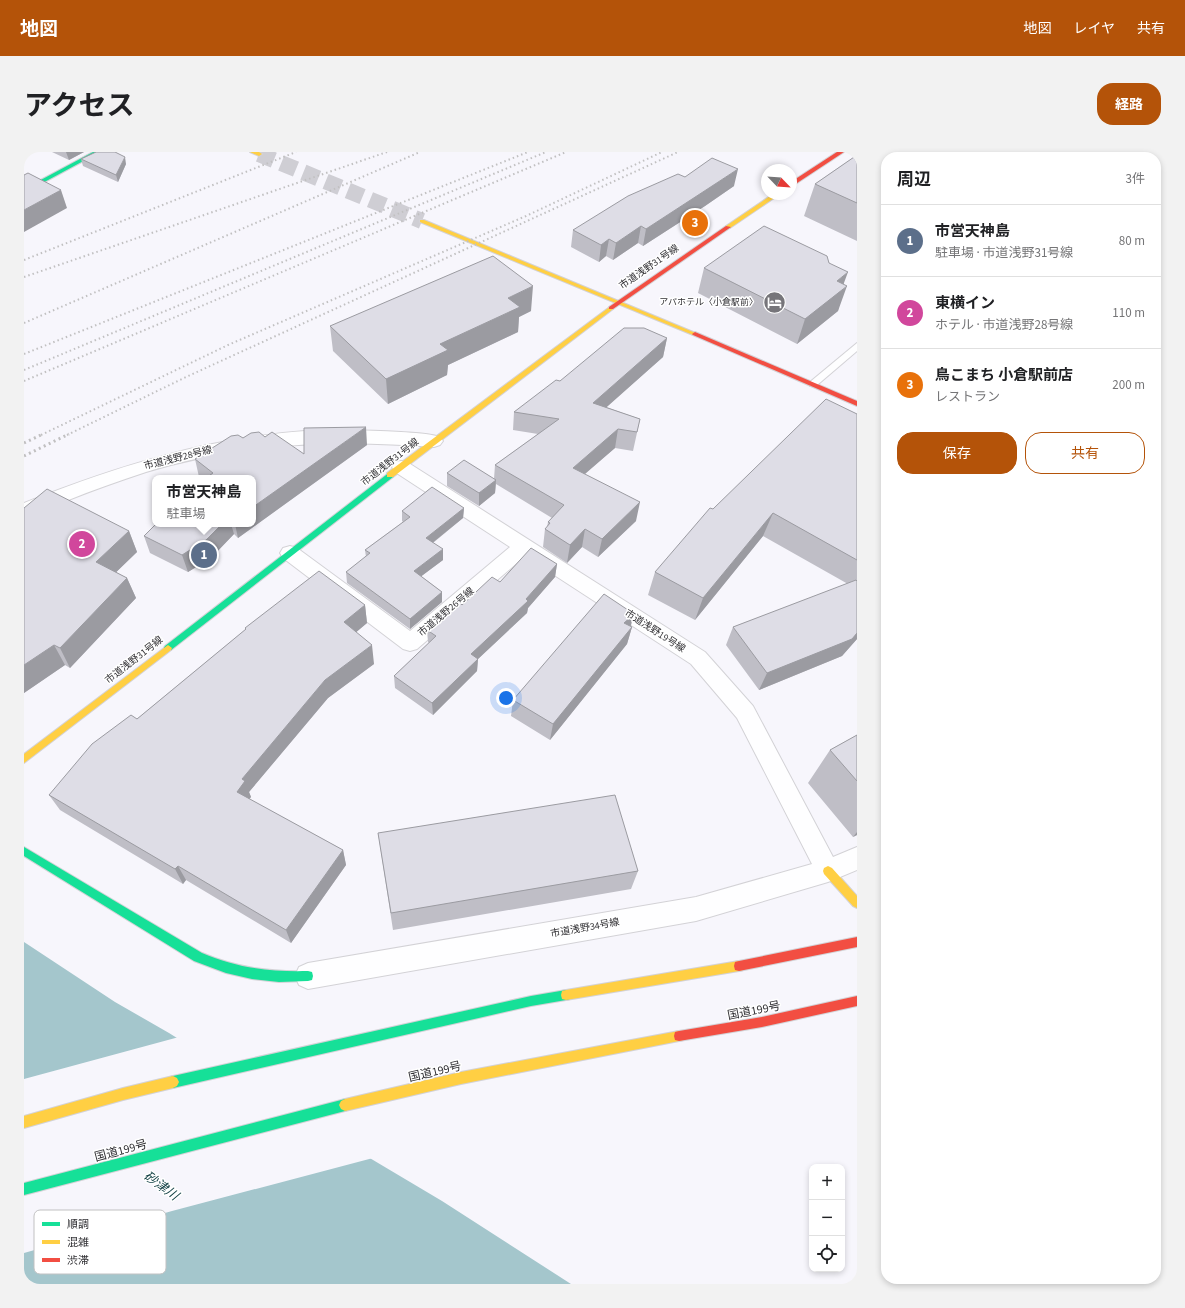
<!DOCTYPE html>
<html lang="ja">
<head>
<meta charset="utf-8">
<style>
  body { margin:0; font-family:"Source Sans 3","Noto Sans JP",sans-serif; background:#f2f2f2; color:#202124 }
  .controls { position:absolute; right:12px; bottom:12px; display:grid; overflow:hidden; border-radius:8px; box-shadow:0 2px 6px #0003 }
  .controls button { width:36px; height:36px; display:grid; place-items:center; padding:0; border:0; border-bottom:1px solid #e0e0e0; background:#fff; color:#202124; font:20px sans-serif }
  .compass { position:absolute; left:737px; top:12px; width:36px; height:36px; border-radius:50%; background:#fff; box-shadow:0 2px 6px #0003; rotate:115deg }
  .you { position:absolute; left:482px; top:546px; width:14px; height:14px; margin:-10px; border:3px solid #fff; border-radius:50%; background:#1a73e8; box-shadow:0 0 0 6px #1a73e833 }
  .badge { display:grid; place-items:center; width:26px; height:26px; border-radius:50%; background:#b45309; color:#fff; font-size:13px; font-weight:700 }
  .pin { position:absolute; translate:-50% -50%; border:2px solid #fff; box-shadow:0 1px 4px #0006 }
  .popup { position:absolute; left:128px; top:323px; width:104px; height:52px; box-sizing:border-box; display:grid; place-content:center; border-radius:8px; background:#fff; filter:drop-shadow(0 1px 3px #0005); font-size:13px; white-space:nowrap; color:#757577 }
  .popup b { font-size:15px; color:#202124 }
  .popup::after { content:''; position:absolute; left:50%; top:100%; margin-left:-8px; border:8px solid transparent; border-top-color:#fff }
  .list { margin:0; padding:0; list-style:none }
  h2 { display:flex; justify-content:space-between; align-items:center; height:52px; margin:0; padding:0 16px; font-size:17px }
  h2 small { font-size:13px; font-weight:400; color:#757577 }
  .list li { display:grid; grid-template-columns:26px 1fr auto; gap:12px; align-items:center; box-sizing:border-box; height:72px; padding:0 16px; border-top:1px solid #e0e0e0 }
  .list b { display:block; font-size:15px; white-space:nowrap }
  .list p { margin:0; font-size:13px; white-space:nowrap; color:#757577 }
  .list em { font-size:13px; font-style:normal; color:#757577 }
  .actions { display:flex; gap:8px; padding:12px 16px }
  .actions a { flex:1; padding:9px 0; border:1px solid #b45309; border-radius:16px; text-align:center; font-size:14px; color:#b45309 }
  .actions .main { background:#b45309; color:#fff }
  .icon { flex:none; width:22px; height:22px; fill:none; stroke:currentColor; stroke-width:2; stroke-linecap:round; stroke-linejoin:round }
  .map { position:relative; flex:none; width:833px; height:1132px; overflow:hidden; border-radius:16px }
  header { display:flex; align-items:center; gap:24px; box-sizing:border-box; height:56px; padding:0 20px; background:#b45309; color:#fff }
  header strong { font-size:19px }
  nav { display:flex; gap:22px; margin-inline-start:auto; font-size:14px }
  .intro { display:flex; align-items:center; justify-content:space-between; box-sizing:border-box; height:96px; padding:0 24px }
  h1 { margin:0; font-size:28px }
  .button { padding:10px 18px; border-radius:16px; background:#b45309; color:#fff; font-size:14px; font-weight:700 }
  main { display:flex; gap:24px; padding:0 24px }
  aside { flex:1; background:#fff; border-radius:16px; box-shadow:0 2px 6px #0003 }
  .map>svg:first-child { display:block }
</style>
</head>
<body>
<header>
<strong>地図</strong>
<nav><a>地図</a><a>レイヤ</a><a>共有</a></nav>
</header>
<div class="intro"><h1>アクセス</h1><a class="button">経路</a></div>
<main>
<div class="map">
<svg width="833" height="1132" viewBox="0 0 833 1132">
  <rect width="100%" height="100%" fill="#f7f6fc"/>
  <path fill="#a4c6cc" d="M 0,790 L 91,850 L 145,881 L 344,1005 L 418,1049 L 547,1132 L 0,1132 Z"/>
  <path fill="#f7f6fc" d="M 155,885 L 349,1006 L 148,1059 L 0,1101 L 0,927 Z"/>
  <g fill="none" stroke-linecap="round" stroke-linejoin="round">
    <path stroke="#cfced4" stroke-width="16" stroke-dasharray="16 8" stroke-linecap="butt" d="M 235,2 L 398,69"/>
    <defs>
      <path id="lane" d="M 833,191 L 833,199 L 792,234 L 786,234 L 786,230 Z"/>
      <path id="street" d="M 281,279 C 313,278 345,278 377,280 C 390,281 404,281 416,285 L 419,289 L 416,293 L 410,295 C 312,287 217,291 122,320 C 95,329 69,338 42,349 C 28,354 14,361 0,365 L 0,351 C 91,315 183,286 281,279 Z
        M 377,309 L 383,310 L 681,500 L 729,554 L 809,705 L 833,695 L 833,718 L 804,730 L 672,769 L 284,837 L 275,833 L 271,824 L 275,815 L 284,811 L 672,745 L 788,712 L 713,566 L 667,512 L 501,404 L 393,497 L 386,499 L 379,497 L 259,406 L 256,401 L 259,396 L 266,394 L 273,396 L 386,479 L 486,395 L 371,320 L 368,315 L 371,310 Z"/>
      <path id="fast" d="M 69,0 L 76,0 L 0,41 L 0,37 Z
        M 366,320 L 370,323 L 369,325 L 147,498 L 141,498 L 140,496 L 141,494 Z
        M 0,695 L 178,801 C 213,816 246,820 284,819 L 288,820 L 289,824 L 288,828 L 284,829 L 255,830 L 228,827 L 202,821 L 170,809 L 0,704 Z
        M 542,838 L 546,839 L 547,843 L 546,847 L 542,848 L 507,854 L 149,936 L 145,934 L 143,930 L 145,926 L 149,924 L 507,844 Z
        M 321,947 L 325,949 L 327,953 L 325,957 L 321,959 L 0,1043 L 0,1031 Z"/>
      <path id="slow" d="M 226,0 L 235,0 L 238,2 L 235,4 Z
        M 749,42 L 756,42 L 706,76 L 702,76 L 702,74 Z
        M 396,68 L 400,68 L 674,182 L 673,183 L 669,183 L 396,70 Z
        M 587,154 L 589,155 L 589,157 L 369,325 L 363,325 L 363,321 Z
        M 144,493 L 148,496 L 147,498 L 0,611 L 0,602 Z
        M 804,714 L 808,716 L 833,744 L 833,756 L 829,754 L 800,722 L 799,719 L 800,716 Z
        M 715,809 L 719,810 L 720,814 L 719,818 L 715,819 L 542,848 L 538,847 L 537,843 L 538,839 L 542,838 Z
        M 655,879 L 659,880 L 660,884 L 659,888 L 655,889 L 437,932 L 321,959 L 317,957 L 315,953 L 317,949 L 321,947 L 437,920 Z
        M 149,924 L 153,926 L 155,930 L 153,934 L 149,936 L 99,948 L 0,976 L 0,964 L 99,936 Z"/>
      <path id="jam" d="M 813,0 L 820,0 L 767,35 L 767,30 Z
        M 702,74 L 707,75 L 589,157 L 585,157 L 585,155 Z
        M 671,180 L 833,249 L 833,254 L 669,183 L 668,182 Z
        M 833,785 L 833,795 L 715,819 L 711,818 L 710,814 L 711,810 L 715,809 Z
        M 833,844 L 833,854 L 738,875 L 655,889 L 651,888 L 650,884 L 651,880 L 655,879 L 738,865 Z"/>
    </defs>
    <use href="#lane" stroke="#d3d2d6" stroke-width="2"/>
    <use href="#street" stroke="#d3d2d6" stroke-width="2"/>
    <use href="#fast" stroke="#d3d2d6" stroke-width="2"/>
    <use href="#slow" stroke="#d3d2d6" stroke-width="2"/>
    <use href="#jam" stroke="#d3d2d6" stroke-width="2"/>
    <use href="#lane" fill="#fefeff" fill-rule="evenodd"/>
    <use href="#street" fill="#fefeff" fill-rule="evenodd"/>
    <use href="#fast" fill="#16e098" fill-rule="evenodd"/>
    <use href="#slow" fill="#ffcf43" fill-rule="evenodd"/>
    <use href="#jam" fill="#f24e42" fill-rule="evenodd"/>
    <path stroke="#c1c0c1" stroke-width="2" stroke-dasharray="1.5 3" stroke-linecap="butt" d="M 0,108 L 272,0
      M 0,125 L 363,0
      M 0,171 L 396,0
      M 0,202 L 504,0
      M 0,218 L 522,0
      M 0,229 L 542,0
      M 17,283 L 204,193 L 502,64 L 638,0
      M 43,283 L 162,225 L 654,0"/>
    <path stroke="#c1c0c1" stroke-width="3" stroke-dasharray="2 3.5" stroke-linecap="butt" d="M 0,291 L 19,282
      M 0,304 L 45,282"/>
  </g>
  <path fill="#bfbec6" d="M 28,0 L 60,0 L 45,8 Z
    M 833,3 L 833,89 L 780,64 L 791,32 Z
    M 57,7 L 102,12 L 94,30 L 59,14 Z
    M 661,25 L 710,34 L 681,54 L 619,94 L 614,91 L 589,108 L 582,104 L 575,110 L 547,95 L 549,78 Z
    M 805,111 L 820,132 L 814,159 L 773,192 L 674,141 L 680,116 Z
    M 507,159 L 495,165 L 494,180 L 424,213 L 423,223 L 364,252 L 309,199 L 306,174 Z
    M 643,186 L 639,205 L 582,255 L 616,267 L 609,299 L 591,296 L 560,322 L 612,369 L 574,405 L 558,395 L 543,411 L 519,395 L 521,377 L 523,375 L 524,370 L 528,366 L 472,332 L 471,341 L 455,354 L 423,334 L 423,321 L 470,327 L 471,313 L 514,282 L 489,278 L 490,260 L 536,229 Z
    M 833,262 L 833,487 L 818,504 L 735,538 L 702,493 L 709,475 L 824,432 L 739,384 L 671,468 L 624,443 L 631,420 L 689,357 Z
    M 241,285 L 280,302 L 343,293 L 214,386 L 210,382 L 187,406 L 164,420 L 126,401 L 120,384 L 132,372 L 229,372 L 229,326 L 177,326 L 175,325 L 171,307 L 219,286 Z
    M 0,356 L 105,379 L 113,400 L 92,420 L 103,426 L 112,446 L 46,516 L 41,513 L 0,541 Z
    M 440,356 L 439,366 L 409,391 L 419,408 L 397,424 L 418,440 L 418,450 L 386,477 L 323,431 L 322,420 L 342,405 L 341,398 L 379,370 L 378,369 L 378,359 Z
    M 533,412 L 531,425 L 504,456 L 503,461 L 454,507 L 453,519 L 409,563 L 371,536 L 370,524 L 405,491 L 404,490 L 403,478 L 438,453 L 476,430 Z
    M 341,453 L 343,471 L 332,480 L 350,512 L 304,546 L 225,640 L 227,645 L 225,647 L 319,698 L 322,713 L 267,791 L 162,728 L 159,732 L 36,658 L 25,643 L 113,567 L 221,478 L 221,476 Z
    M 610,462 L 606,474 L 608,475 L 603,492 L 526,588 L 487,564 L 489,548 Z
    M 833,583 L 833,683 L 829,685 L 784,631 L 806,598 Z
    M 354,681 L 614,719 L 607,737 L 369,778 Z"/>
  <path fill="#9b9ba1" d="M 42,0 L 60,0 L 45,8 Z
    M 101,5 L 102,12 L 94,30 L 92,23 Z
    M 714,17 L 710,34 L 681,54 L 619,94 L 622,77 Z
    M 37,38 L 43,56 L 0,80 L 0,58 Z
    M 617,74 L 614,91 L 589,108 L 592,91 Z
    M 585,87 L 582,104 L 575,110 L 577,93 Z
    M 824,120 L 817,139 L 823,134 L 814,159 L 773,192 L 781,167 L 813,129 Z
    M 509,134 L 507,159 L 495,165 L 494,180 L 424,213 L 423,223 L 364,252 L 362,227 L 484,146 Z
    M 643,186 L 639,205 L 566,270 L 569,251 Z
    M 342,275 L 343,293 L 214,386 L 211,372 L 229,372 L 229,355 Z
    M 594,277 L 591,296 L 546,335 L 549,316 Z
    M 472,328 L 471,341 L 455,354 L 455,341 Z
    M 616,350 L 612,369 L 574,405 L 578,387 Z
    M 440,356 L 439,366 L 402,396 L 402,386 Z
    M 749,361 L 739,384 L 671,468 L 679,446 Z
    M 198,372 L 207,372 L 210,382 L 187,406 L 164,420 L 158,403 Z
    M 561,377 L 558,395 L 543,411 L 546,393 Z
    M 105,379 L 113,400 L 81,431 L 72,410 Z
    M 419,397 L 419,408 L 391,429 L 390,419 Z
    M 533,412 L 531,425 L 504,456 L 503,461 L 454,507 L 453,519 L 409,563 L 408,551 L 447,502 L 502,447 Z
    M 103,426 L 112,446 L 46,516 L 36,496 Z
    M 418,440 L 418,450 L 386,477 L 386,467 Z
    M 341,453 L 343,471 L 323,488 L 320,470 Z
    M 610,462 L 606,477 L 608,475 L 603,492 L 526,588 L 529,572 L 600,471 Z
    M 833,481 L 833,487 L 818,504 L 735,538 L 743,521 Z
    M 30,493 L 41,513 L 0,541 L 0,513 Z
    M 348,493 L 350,512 L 304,546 L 225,640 L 227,645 L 219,655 L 213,640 L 218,627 L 301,528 Z
    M 833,680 L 833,683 L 829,685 Z
    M 319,698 L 322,713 L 267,791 L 262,778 Z
    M 154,714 L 162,728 L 159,732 L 151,717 Z"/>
  <path fill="#dedde6" stroke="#9b9ba1" d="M 72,0 L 91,0 L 101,5 L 92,23 L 57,7 Z
    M 833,3 L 833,51 L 791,32 Z
    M 688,6 L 714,17 L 685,36 L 622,77 L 617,74 L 592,91 L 585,87 L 577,93 L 549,78 L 604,44 L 654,22 L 661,25 Z
    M 4,21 L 37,38 L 0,58 L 0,23 Z
    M 740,74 L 803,104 L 805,111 L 824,120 L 813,129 L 823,134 L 781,167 L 680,116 Z
    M 469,104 L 509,134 L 484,146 L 496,155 L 416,192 L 424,198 L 362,227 L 306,174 Z
    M 600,176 L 620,176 L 643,186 L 569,251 L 616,267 L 613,280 L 594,277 L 549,316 L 616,350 L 578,387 L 561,377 L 546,393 L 521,377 L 526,371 L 524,370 L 540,353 L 471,313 L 535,267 L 490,260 L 532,228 L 536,229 Z
    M 802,247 L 833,262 L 833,408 L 749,361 L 679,446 L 631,420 L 686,356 L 689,357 Z
    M 342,275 L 229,355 L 229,326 L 182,326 L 189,321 L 171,307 L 207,284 L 214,283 L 219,286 L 227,281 L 235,280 L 241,285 L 248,280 L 280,302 L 280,276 Z
    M 440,308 L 472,328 L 455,341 L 423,321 Z
    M 408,335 L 440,356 L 402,386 L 419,397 L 390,419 L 418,440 L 386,467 L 322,420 L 346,401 L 341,398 L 386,365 L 378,359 Z
    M 23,337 L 105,379 L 72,410 L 103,426 L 36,496 L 30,493 L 0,513 L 0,356 Z
    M 132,372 L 198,372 L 182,388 L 158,403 L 120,384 Z
    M 507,396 L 533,412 L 502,447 L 504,449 L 447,502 L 454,507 L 408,551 L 370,524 L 412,484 L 403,478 L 435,450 L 438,453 L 468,425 L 476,430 Z
    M 295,419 L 341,453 L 320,470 L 348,493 L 301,528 L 218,627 L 221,629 L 213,640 L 319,698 L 262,778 L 154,714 L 151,717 L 25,643 L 68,592 L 107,563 L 113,567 L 222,477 L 221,476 Z
    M 832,428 L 833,429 L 833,481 L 828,487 L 743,521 L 709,475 Z
    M 580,442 L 610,462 L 600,471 L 608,475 L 529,572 L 489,548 Z
    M 833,583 L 833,629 L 806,598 Z
    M 591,643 L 614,719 L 367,761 L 354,681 Z"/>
  <defs>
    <symbol id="hotel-disc" viewBox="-11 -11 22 22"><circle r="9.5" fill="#76757a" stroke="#fff"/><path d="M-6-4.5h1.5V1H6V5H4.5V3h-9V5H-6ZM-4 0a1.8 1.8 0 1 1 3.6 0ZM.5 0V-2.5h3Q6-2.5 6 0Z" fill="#fff"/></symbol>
  </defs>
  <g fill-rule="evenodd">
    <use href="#hotel-disc" x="738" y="138" width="25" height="25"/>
  </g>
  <g text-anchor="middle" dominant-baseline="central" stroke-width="3" stroke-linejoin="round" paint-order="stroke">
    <g font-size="9" fill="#313034" stroke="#fff" text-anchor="end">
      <text x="734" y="150">アパホテル〈小倉駅前〉</text>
    </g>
    <g font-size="10" fill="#313034" stroke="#fff">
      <text transform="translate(625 115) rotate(-35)">市道浅野31号線</text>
      <text transform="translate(154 306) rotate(-14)">市道浅野28号線</text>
      <text transform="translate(366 310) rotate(-38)">市道浅野31号線</text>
      <text transform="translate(422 460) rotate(-40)">市道浅野26号線</text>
      <text transform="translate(631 479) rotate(33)">市道浅野19号線</text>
      <text transform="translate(110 508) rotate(-38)">市道浅野31号線</text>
      <text transform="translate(561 776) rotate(-10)">市道浅野34号線</text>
    </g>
    <g font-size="12" fill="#313034" stroke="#fff">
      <text transform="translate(730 859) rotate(-11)">国道199号</text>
      <text transform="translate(411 920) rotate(-13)">国道199号</text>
      <text transform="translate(97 999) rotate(-15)">国道199号</text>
    </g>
    <g font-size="13" font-style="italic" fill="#134145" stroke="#fff">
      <text transform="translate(137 1034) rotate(36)">砂津川</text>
    </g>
  </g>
  <rect x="10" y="1058" width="132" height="64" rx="6" fill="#fff" stroke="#c1c1c2" stroke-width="1"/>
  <rect x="18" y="1070" width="18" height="4" fill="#16e098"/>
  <rect x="18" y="1088" width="18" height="4" fill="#ffcf43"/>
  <rect x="18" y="1106" width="18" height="4" fill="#f24e42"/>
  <g font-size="11" fill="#313034">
    <text x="43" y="1076">順調</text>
    <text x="43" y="1094">混雑</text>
    <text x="43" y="1112">渋滞</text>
  </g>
</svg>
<div class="controls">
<button>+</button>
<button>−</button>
<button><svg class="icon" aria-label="locate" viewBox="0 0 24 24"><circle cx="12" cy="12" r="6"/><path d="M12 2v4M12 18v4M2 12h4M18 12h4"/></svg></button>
</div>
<svg class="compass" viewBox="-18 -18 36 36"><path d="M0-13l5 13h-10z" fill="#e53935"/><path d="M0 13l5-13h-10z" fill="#757577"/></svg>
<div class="you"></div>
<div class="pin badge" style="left:180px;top:403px;background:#5c6f8a">1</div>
<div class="popup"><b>市営天神島</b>駐車場</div>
<div class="pin badge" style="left:58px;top:392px;background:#d1479c">2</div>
<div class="pin badge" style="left:671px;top:71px;background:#e8710a">3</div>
</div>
<aside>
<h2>周辺<small>3件</small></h2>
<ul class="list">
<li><span class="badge" style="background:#5c6f8a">1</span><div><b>市営天神島</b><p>駐車場 · 市道浅野31号線</p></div><em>80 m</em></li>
<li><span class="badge" style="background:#d1479c">2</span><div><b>東横イン</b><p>ホテル · 市道浅野28号線</p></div><em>110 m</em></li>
<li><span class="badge" style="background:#e8710a">3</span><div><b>鳥こまち 小倉駅前店</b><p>レストラン</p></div><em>200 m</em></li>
</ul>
<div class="actions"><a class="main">保存</a><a>共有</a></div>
</aside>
</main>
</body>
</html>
